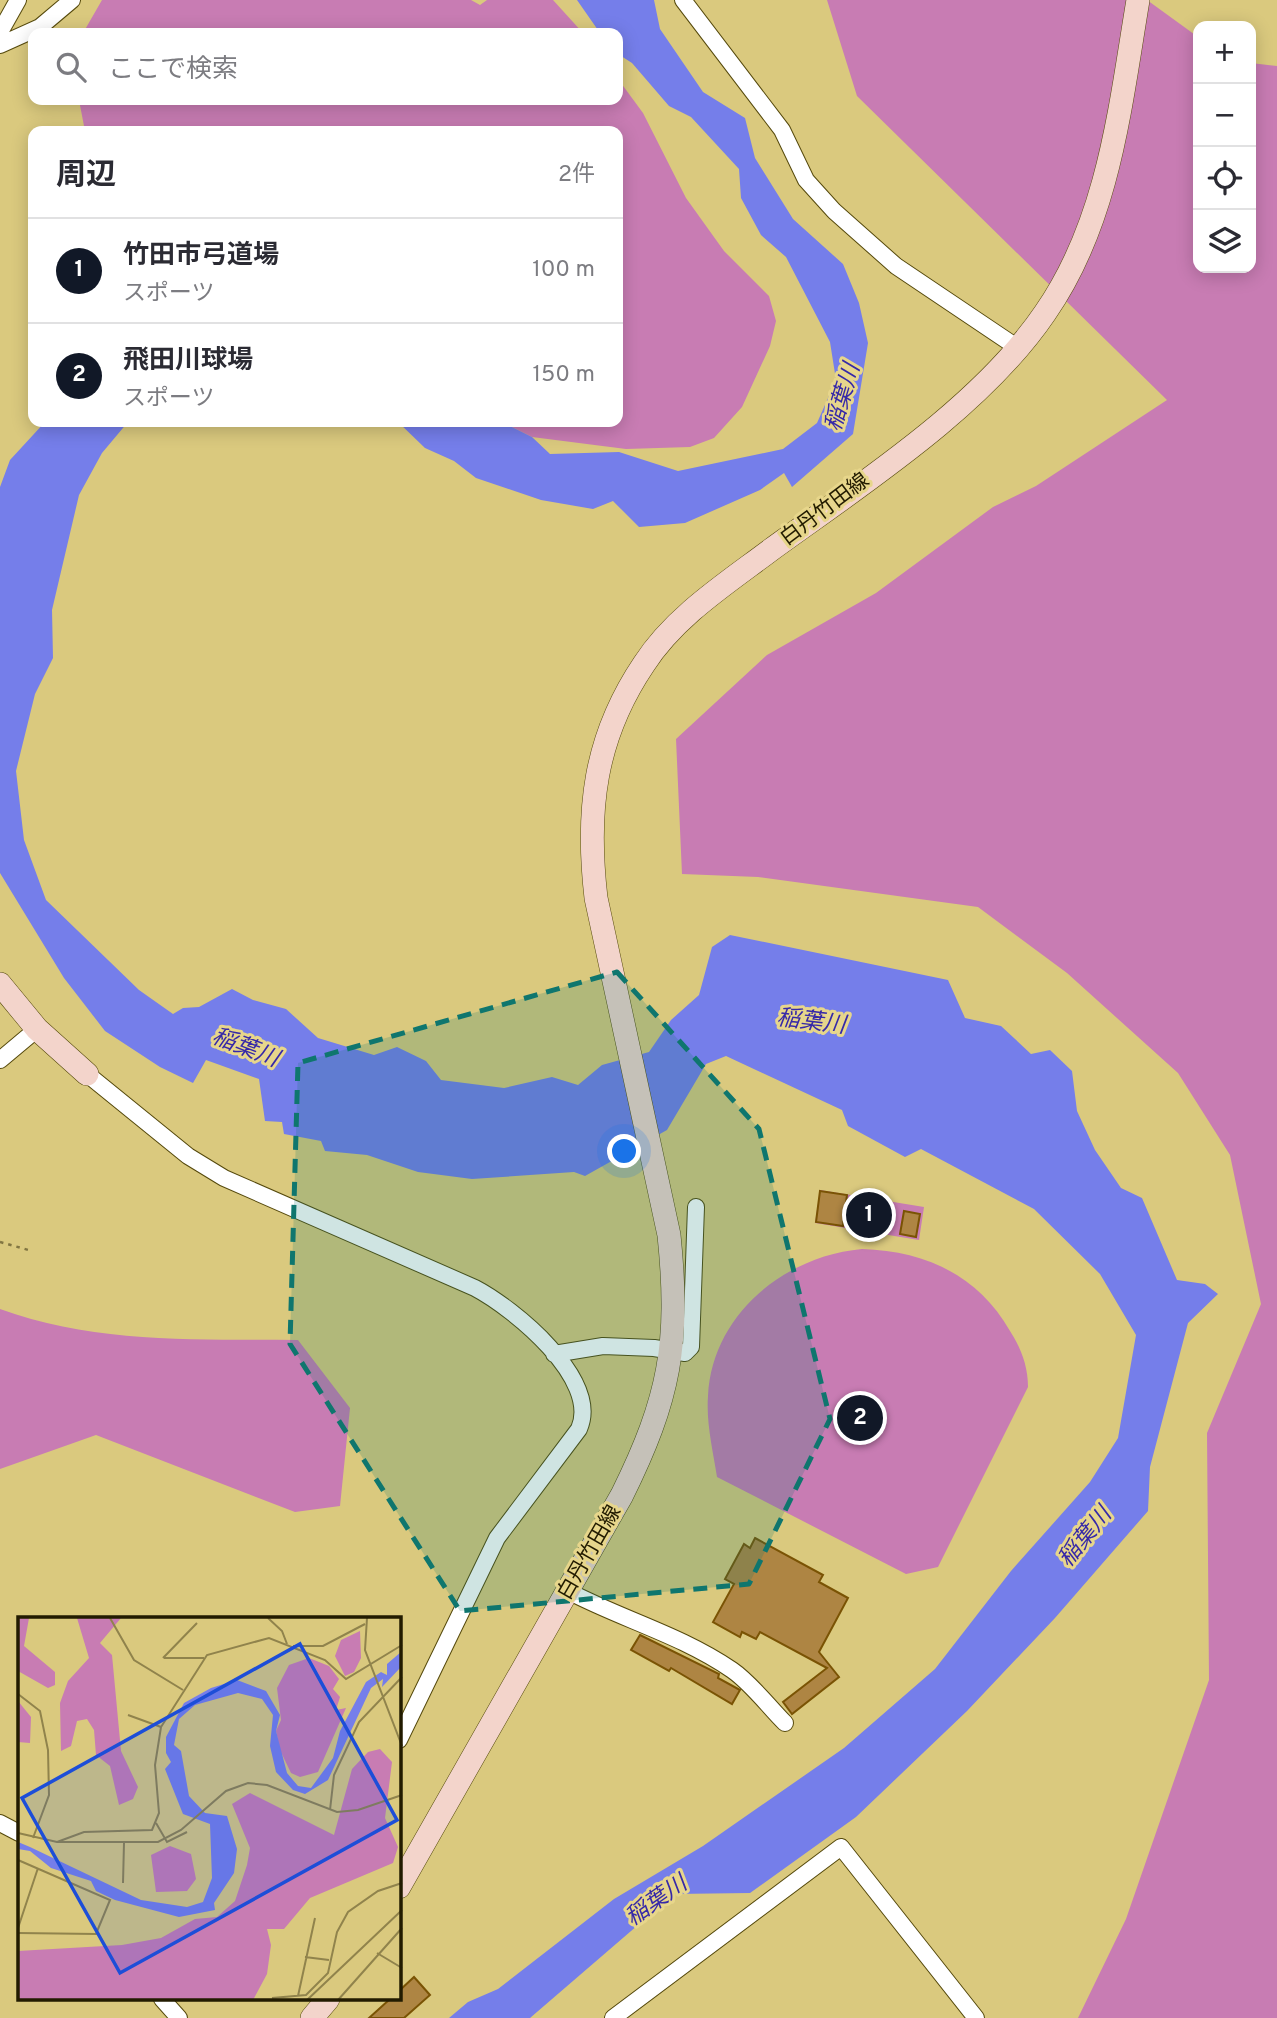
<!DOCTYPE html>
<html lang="ja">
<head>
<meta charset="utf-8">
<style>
  body { margin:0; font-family:Overpass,"Noto Sans JP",sans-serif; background:#f2f2f3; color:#2b2b33 }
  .controls { position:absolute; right:21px; top:21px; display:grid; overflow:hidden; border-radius:14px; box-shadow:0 4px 18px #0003 }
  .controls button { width:63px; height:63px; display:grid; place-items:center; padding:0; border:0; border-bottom:2px solid #e1e1e2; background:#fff; color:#2b2b33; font:35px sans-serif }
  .you { position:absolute; left:625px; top:1152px; width:24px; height:24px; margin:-18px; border:5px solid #fff; border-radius:50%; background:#1a73e8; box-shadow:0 0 0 10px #1a73e833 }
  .badge { display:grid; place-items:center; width:46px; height:46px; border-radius:50%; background:#111827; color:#fff; font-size:23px; font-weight:700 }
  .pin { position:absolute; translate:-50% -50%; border:4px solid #fff; box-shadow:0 2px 7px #0006 }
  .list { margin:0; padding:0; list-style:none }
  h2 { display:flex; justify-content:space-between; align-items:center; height:91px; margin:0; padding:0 28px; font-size:30px }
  h2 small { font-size:23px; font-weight:400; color:#7c7c81 }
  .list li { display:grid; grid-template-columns:46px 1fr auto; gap:21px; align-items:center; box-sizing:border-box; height:105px; padding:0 28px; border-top:2px solid #e1e1e2 }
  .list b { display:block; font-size:26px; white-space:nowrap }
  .list p { margin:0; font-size:23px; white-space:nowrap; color:#7c7c81 }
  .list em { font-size:23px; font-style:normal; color:#7c7c81 }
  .icon { flex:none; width:38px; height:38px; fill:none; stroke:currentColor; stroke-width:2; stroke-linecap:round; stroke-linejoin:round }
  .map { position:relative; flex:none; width:1277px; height:2018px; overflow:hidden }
  .search { position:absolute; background:#fff; box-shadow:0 4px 18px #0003; left:28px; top:28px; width:595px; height:77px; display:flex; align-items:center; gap:18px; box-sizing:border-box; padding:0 24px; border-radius:14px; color:#7c7c81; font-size:26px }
  .panel { position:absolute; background:#fff; box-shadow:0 4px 18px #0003; left:28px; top:126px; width:595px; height:301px; border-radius:14px }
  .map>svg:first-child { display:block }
</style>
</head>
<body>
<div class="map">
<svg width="1277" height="2018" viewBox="0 0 1277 2018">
  <rect width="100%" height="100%" fill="#dac97e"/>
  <path fill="#c87cb3" d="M 102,0 L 471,0 L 480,5 L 487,0 L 553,0 L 583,33 L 83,33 Z
    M 827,0 L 1147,0 L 1198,37 L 1198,268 L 1251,268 L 1251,63 L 1277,66 L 1277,2018 L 1078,2018 L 1126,1919 L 1209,1680 L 1207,1433 L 1261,1304 L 1230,1155 L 1178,1073 L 1067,973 L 978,907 L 758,877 L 682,874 L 676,739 L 767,655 L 876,593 L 993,507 L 1036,486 L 1167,400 L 857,96 Z
    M 618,79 L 643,113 L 686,198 L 724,251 L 769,296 L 776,321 L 770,346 L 742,407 L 714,438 L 690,447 L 626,449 L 532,437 L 502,422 L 618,422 L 618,131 L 88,131 L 84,126 L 79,100 L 618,100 Z
    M 820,1190 L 924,1207 L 919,1240 L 815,1223 Z
    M 862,1249 C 925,1251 978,1275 1010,1331 C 1021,1348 1028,1366 1028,1387 L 938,1567 L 906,1574 L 717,1477 C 713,1451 706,1423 708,1396 C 712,1314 785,1256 862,1249 Z
    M 0,1309 C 96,1344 197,1339 298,1340 L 350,1408 L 340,1506 L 295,1512 L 96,1435 L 0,1469 Z"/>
  <path fill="#757eea" d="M 577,0 L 654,0 L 660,29 L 703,92 L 745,118 L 755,158 L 793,219 L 843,264 L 859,303 L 868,343 L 853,434 L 792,487 L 784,473 L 760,490 L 685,523 L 639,527 L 613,501 L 593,509 L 541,500 L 476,478 L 454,461 L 425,448 L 398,422 L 502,422 L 532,437 L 550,454 L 619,452 L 678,471 L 783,449 L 817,423 L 836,380 L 830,342 L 786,257 L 761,235 L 741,198 L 739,169 L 691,117 L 669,106 L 632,63 L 618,54 L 618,33 L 600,33 Z
    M 45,422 L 128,422 L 102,453 L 79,495 L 52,610 L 53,658 L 35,694 L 16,771 L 24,840 L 46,900 L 139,990 L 173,1014 L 183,1008 L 199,1007 L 232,989 L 253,1000 L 286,1009 L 318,1038 L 374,1055 L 397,1047 L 426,1061 L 441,1080 L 504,1088 L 552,1077 L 578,1085 L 602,1065 L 649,1052 L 671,1020 L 699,995 L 712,947 L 730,935 L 948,980 L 965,1018 L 1001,1026 L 1031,1054 L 1050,1050 L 1072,1071 L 1077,1111 L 1095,1150 L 1121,1188 L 1142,1198 L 1177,1280 L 1205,1284 L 1218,1294 L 1188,1323 L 1150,1467 L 1148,1511 L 1055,1618 L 967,1711 L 856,1817 L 750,1893 L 674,1894 L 530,2018 L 449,2018 L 468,2002 L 498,1989 L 614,1899 L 703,1846 L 844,1748 L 935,1669 L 1011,1571 L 1090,1482 L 1118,1438 L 1136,1335 L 1100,1274 L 1034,1209 L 921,1149 L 905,1157 L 848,1126 L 842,1110 L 726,1056 L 706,1064 L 667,1130 L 585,1176 L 574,1172 L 472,1179 L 418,1172 L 367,1155 L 325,1151 L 321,1141 L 284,1134 L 282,1122 L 265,1121 L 259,1079 L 206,1060 L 193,1083 L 160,1067 L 105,1031 L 64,978 L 0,873 L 0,487 L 10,460 Z"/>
  <path fill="#ae8543" stroke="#7a5304" stroke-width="2" d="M 820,1191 L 847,1195 L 843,1226 L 816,1222 Z
    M 904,1211 L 920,1214 L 916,1237 L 900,1234 Z
    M 755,1538 L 823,1575 L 819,1582 L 848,1598 L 819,1652 L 839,1677 L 792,1714 L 783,1702 L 827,1668 L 760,1632 L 756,1639 L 742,1632 L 740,1637 L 713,1622 L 734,1584 L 725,1579 L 744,1544 L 750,1548 Z
    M 640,1635 L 719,1674 L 718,1678 L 740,1690 L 732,1704 L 671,1668 L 669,1671 L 631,1650 Z
    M 414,1977 L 430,1995 L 404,2018 L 369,2018 L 390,1999 L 399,1999 L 399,1991 Z"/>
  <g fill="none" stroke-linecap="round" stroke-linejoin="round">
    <defs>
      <path id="street" d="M 683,0 L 782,130 L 806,180 L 834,211 L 896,266 L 1018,348
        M 0,32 L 18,0
        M 0,45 L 40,27 L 72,0
        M 0,1060 L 37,1029
        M 87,1074 L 188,1156 L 224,1178 L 475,1288 C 513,1308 601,1379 579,1429 L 497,1538 L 399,1740
        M 554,1354 L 603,1346 L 654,1348 L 685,1353 L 691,1347 L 696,1207
        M 568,1591 C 621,1619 681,1635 732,1670 C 751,1683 768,1706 785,1723
        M 0,1823 L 19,1833
        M 162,1999 L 179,2018
        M 613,2018 L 841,1847 L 976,2018"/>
      <path id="secondary" d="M 0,984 L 37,1029 L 87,1074
        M 399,1887 L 622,1495 C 670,1398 680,1343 669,1235 L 596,898 C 586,811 594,738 644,664 C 675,616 727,583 772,549 C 863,483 982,406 1045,313 C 1109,221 1120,107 1138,0
        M 312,2018 L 328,1999"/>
    </defs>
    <use href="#street" stroke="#55490c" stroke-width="18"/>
    <use href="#secondary" stroke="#55490c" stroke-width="24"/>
    <path stroke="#827642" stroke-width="2.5" stroke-dasharray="3.5 5" stroke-linecap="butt" d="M 0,1242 L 32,1251"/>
    <use href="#street" stroke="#fff" stroke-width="16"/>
    <use href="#secondary" stroke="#f3d4cb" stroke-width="23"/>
  </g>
  <path fill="#0f766e" fill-opacity="0.2" stroke="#0f766e" stroke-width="5" stroke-dasharray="14 9" stroke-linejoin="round" d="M 617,972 L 759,1129 L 830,1419 L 749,1584 L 460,1611 L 290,1344 L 298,1063 Z"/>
  <g text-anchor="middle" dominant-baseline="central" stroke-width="6" stroke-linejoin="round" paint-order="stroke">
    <g font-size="21" fill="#221b00" stroke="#e7d68b">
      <text transform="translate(825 510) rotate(-37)">白丹竹田線</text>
      <text transform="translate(590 1553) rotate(-60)">白丹竹田線</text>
    </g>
    <g font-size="23" font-style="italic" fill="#3629a8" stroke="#e7d68b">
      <text transform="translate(844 398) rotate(-73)">稲葉川</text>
      <text transform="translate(811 1023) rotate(7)">稲葉川</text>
      <text transform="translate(245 1049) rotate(21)">稲葉川</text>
      <text transform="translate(1086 1538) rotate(-51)">稲葉川</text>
      <text transform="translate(657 1902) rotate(-35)">稲葉川</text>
    </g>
  </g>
  <g transform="translate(18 1617)">
    <rect width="383" height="383" fill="#dac97e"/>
    <path d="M 0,1 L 11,1 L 6,29 L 37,55 L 37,68 L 30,71 L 0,54 ZM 59,1 L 103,1 L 82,26 L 94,38 L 103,134 L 120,170 L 115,182 L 101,188 L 92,149 L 78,138 L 76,113 L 69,102 L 59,104 L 53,129 L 43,134 L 42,86 L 50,64 L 71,41 ZM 342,14 L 343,41 L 336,55 L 327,59 L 317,39 L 323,23 ZM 291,41 L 311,49 L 321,62 L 315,72 L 322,80 L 318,93 L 328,91 L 300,155 L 282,160 L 273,156 L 262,133 L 258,114 L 263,103 L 259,71 L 271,48 ZM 0,84 L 13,100 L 12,126 L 0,125 ZM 362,132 L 374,145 L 367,201 L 380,230 L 375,246 L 292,281 L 266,312 L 249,312 L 253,328 L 249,357 L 235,383 L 0,383 L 0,334 L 104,328 L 143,321 L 177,302 L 199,300 L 217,284 L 229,248 L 232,231 L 214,187 L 232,176 L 316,218 L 334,152 L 350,135 ZM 152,229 L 173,237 L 178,262 L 169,274 L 138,275 L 133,238 Z" fill="#c87cb3"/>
    <path d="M 383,35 L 383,50 L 364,70 L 365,62 L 353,71 L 310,163 L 287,177 L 275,173 L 258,155 L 252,129 L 255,98 L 244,82 L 220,76 L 177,88 L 161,102 L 156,128 L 163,134 L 171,179 L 187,196 L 209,199 L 219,232 L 216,256 L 196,286 L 197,293 L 161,300 L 97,283 L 78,274 L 73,264 L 33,251 L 12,234 L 0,232 L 0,225 L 12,230 L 123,283 L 169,290 L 185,285 L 194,261 L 192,207 L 165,197 L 147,152 L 153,145 L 148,136 L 148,120 L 166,86 L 193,71 L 219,63 L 248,74 L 262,98 L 258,114 L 269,156 L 280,169 L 293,171 L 315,141 L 322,114 L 348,65 L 363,55 L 369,58 L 369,47 Z" fill="#757eea"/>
    <path fill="none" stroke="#90834c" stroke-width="2" d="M 92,1 L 116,43 L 165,73M 250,1 L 264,14 L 269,27M 349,1 L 347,33 L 384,129M 275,29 L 305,29 L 347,7M 145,41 L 179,6M 146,41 L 186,41M 0,77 L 22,94 L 30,133 L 31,178 L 15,221M 110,98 L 143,110M 312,193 L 316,158 L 341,105 L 384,60M 138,206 L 149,225 L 169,215M 0,216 L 39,225 L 140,225 L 163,213 L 208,174 L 230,166 L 249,168 L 319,195 L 340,193 L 384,178M 39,225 L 66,215 L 134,213 L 141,196 L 137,148 L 143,110 L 189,38 L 251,21 L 307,43 L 328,62 L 384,28M 0,243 L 92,283 L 78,317 L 0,316M 105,266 L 106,226M 0,311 L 20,251M 359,336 L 384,351M 287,340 L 311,343M 280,379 L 297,301M 254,381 L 288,378 L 310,356 L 319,315 L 330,295 L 360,274 L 384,266M 289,383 L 384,293M 320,383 L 384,311"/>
    <path fill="#1d4ed8" fill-opacity="0.15" stroke="#1d4ed8" stroke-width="3.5" d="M 282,27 L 379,203 L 102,356 L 4,181 Z"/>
    <rect width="383" height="383" fill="none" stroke="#221b00" stroke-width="3.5"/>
  </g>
</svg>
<div class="controls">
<button>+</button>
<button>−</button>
<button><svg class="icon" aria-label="locate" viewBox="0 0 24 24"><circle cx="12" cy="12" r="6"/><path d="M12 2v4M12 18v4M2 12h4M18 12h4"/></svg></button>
<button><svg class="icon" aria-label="layers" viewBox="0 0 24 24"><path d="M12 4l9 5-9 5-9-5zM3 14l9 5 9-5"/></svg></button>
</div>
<div class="you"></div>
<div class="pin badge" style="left:869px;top:1215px">1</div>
<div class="pin badge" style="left:860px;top:1418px">2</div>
<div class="search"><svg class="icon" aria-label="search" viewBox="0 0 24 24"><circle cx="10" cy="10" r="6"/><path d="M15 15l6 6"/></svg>ここで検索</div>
<section class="panel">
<h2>周辺<small>2件</small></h2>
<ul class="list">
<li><span class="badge">1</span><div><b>竹田市弓道場</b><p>スポーツ</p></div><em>100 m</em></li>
<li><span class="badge">2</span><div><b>飛田川球場</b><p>スポーツ</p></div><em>150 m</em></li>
</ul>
</section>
</div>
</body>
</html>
